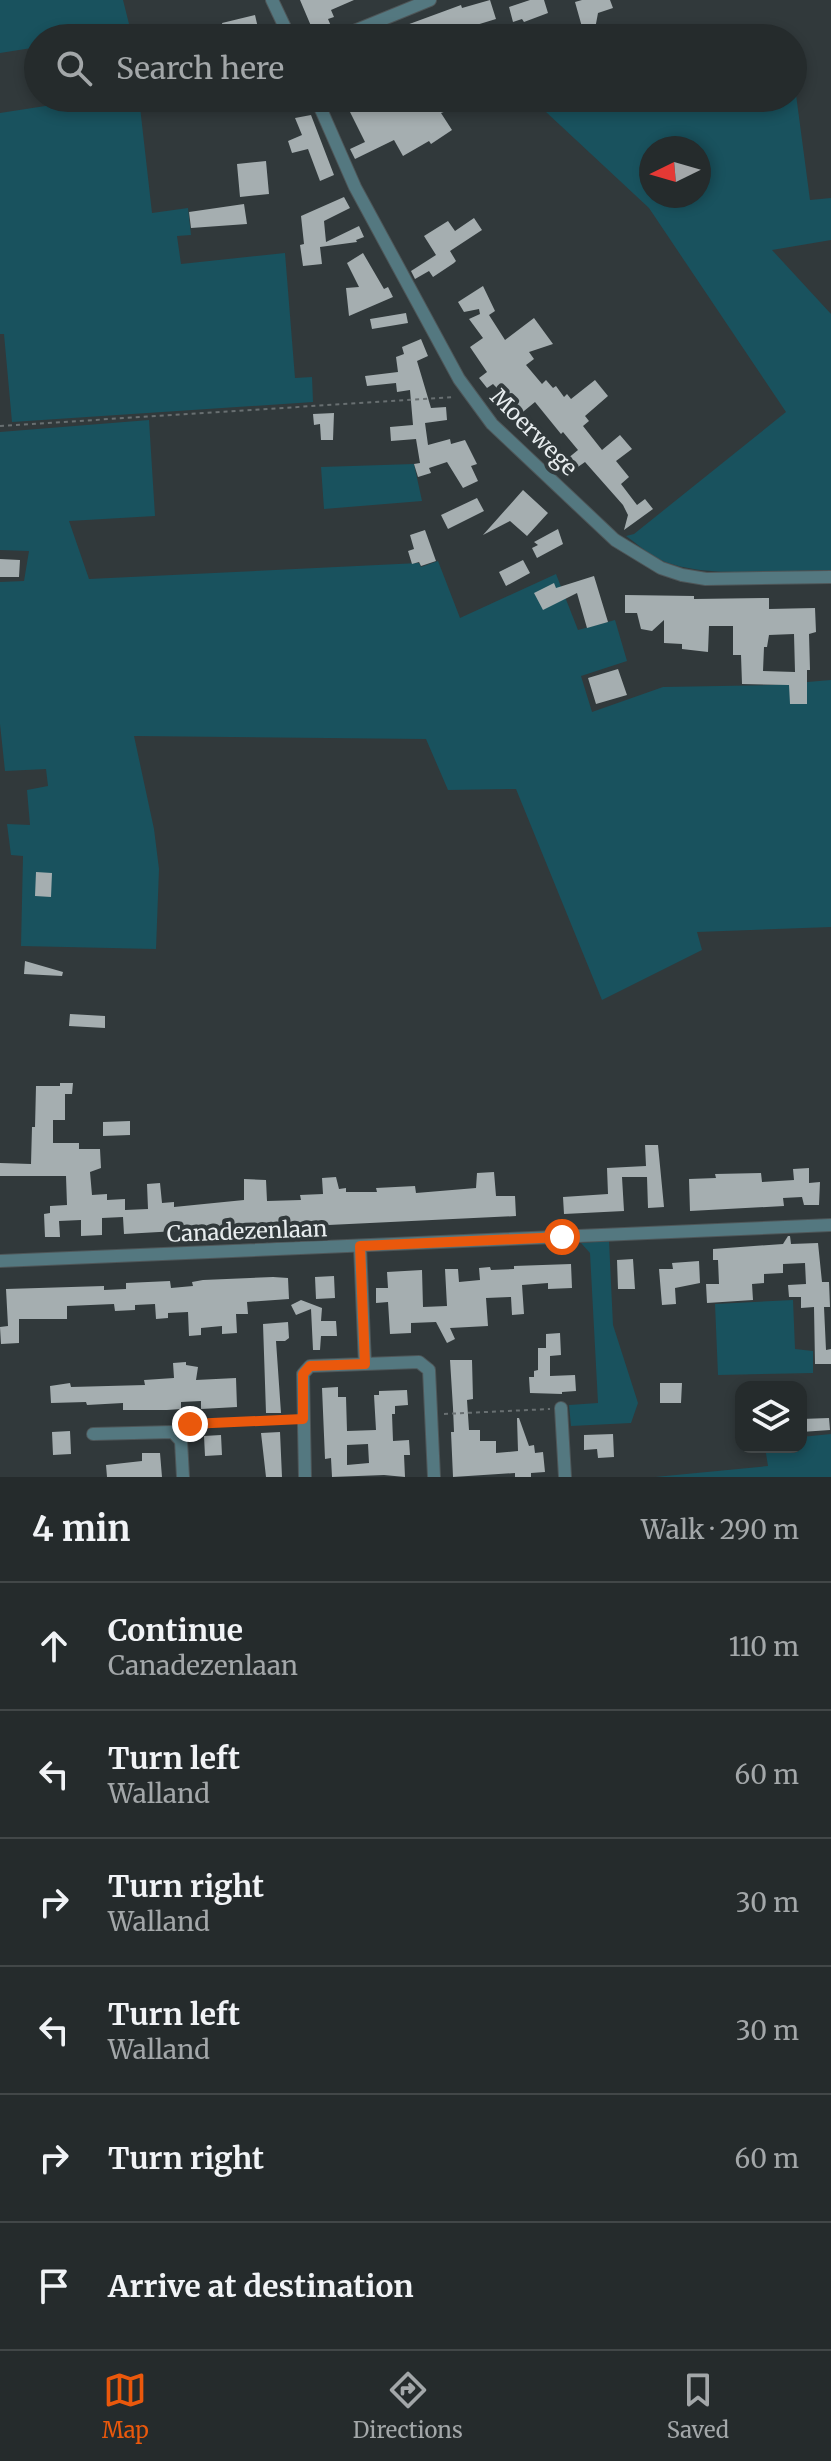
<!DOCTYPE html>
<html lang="en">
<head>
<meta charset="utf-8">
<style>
  body { margin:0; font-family:Merriweather,serif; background:#313738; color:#f1f3f6 }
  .controls { position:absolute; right:24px; bottom:24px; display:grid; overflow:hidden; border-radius:16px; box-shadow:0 4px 12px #0003 }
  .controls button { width:72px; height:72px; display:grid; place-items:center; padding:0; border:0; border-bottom:2px solid #424748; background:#252b2c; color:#f1f3f6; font:40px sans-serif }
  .compass { position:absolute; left:639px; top:136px; width:72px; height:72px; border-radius:50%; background:#252b2c; box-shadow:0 4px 12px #0003; rotate:265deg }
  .stop { position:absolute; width:24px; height:24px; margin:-18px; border:6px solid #ea580c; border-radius:50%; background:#fff }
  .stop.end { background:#ea580c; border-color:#fff; box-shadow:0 2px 8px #0008 }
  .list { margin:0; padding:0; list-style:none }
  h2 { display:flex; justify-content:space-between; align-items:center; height:104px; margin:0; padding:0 32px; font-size:34px }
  h2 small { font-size:26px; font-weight:400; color:#a3a7a9 }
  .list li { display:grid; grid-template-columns:52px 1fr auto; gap:24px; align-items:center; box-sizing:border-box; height:128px; padding:0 32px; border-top:2px solid #424748 }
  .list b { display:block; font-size:30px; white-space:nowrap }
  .list p { margin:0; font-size:26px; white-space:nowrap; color:#a3a7a9 }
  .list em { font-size:26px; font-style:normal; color:#a3a7a9 }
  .icon { flex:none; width:44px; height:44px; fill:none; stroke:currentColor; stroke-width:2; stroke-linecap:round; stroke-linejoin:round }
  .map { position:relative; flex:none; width:831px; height:1477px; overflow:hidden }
  .search { position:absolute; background:#252b2c; box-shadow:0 4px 12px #0003; left:24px; right:24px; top:24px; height:88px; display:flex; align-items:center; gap:20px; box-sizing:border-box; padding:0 28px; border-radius:44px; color:#a3a7a9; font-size:30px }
  .sheet { height:872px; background:#252b2c }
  nav { display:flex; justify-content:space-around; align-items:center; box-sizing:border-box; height:112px; border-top:2px solid #424748; background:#252b2c; font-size:22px; color:#a3a7a9 }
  nav a { display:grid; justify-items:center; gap:4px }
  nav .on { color:#ea580c }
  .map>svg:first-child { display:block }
</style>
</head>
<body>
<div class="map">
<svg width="831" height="1477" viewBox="0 0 831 1477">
  <rect width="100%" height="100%" fill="#31393b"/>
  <path fill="#19525e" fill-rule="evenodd" d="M 0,0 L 123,0 L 131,32 L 95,38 L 38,38 L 38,47 L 0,53 Z
    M 793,72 L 810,200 L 831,198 L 831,240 L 772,250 L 831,314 L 831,570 C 785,570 697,580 657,558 C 646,552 636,543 626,536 L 634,534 L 786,412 L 649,208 L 531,98 L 793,98 ZM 651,148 L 699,148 L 699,196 L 651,196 Z
    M 97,98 L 139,98 L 152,213 L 188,208 L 191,235 L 177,236 L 181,264 L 285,253 L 295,378 L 312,377 L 313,402 L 12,422 L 4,334 L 0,334 L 0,113 Z
    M 149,420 L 155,516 L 69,521 L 89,579 L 419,563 L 421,567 L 438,561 L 460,618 L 556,574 L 578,630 L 615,620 L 627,661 L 581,676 L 592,712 L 663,687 L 772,685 L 831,680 L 831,927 L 697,932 L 702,950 L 602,1000 L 516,789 L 448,790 L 426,739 L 134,736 L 154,829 L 159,869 L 156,949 L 21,946 L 23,856 L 11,855 L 7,824 L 30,825 L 27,790 L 48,786 L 46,769 L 5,771 L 0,724 L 0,582 L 24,581 L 29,551 L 0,550 L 0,432 Z
    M 414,464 L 422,501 L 324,509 L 321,467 Z
    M 609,1241 L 613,1325 L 638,1403 L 631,1423 L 571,1426 L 569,1405 L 598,1403 L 590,1253 L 581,1243 Z
    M 793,1300 L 795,1349 L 813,1351 L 813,1373 L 718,1375 L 715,1304 Z
    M 831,1434 L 831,1477 L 655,1477 L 768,1466 L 765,1447 L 801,1447 L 801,1437 Z"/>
  <path fill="#a5aeb0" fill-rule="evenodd" d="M 300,0 L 354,0 L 331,10 L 334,17 L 328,19 L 331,26 L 314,33 Z
    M 490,0 L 496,19 L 473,26 L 477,38 L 453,38 L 452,34 L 440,38 L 396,38 L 393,30 L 461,5 L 462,8 Z
    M 530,0 L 544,0 L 548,13 L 524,22 L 522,19 L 513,22 L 509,7 Z
    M 582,0 L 610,0 L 613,8 L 598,13 L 595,29 L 582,27 L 575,2 Z
    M 255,15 L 258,28 L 225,37 L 222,23 Z
    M 236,98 L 273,98 L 274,107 L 238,112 Z
    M 343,98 L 443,98 L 449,110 L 441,113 L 452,130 L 431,144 L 429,141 L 403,156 L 394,140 L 355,159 L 350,149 L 365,142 Z
    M 311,115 L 334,175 L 320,181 L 308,149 L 292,153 L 288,141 L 302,135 L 295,118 Z
    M 266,161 L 269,194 L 240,197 L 237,164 Z
    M 344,197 L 350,208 L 324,221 L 326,242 L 359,226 L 364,237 L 356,240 L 357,242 L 320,247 L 322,264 L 303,266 L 300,245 L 304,244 L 301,216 Z
    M 244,204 L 247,224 L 191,228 L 189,212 Z
    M 474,218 L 482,230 L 450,251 L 456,261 L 454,263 L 433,277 L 429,271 L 415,279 L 411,271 L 436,255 L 424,236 L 448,221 L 455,231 Z
    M 363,253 L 384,289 L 388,287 L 393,297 L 349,316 L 346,288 L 359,287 L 347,263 Z
    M 483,286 L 495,311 L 489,315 L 505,340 L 534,318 L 553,344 L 529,352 L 534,359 L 526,365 L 542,384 L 546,380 L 553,388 L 556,386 L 564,397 L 567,394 L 571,399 L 595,380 L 608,396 L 585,416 L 589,421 L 583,426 L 602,450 L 620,435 L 632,449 L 616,461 L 629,477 L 621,484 L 637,505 L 645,499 L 653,509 L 624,530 L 628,515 L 623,505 L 585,462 L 575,469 L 567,459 L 578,450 L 563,432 L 561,434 L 535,402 L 513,420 L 500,404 L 507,398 L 493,384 L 487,388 L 479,378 L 487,372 L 470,347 L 483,338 L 469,319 L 480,314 L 479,309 L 464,312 L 458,302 Z
    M 406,313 L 408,323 L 372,329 L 370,319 Z
    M 421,339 L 428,356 L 417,361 L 431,408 L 446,407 L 447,420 L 425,423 L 428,445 L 450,439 L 451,444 L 465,440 L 477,464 L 471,466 L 478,481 L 463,488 L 447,462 L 429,468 L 431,473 L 418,477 L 414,464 L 420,463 L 416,439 L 391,441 L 390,427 L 413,425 L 410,390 L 397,392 L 396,383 L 367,386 L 365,376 L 398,372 L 396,357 L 404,354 L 402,347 Z
    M 334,413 L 333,440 L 321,440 L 320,424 L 314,425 L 313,414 Z
    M 523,490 L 548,513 L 527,536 L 510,521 L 483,535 Z
    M 477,498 L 484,511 L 448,529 L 441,515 Z
    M 558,529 L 563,544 L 537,558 L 532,548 L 538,545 L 534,542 Z
    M 425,530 L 436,561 L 421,566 L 419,562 L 412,564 L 408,551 L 414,549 L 410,535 Z
    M 0,559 L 20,560 L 19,577 L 0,577 Z
    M 523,560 L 530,573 L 506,586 L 499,572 Z
    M 594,576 L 608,622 L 587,628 L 577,593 L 543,610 L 534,593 L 554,583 L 556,588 Z
    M 625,595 L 694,596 L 694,599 L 769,598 L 769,609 L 815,608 L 816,632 L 809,634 L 810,670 L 807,670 L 807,704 L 790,704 L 789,685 L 742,684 L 741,655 L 733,655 L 733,626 L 709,626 L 708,652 L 682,649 L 682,644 L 664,643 L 664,620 L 652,631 L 641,629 L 637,613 L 625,613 ZM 794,634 L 795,672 L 763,671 L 764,647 L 767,647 L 769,635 Z
    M 618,669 L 627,695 L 596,704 L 588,678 Z
    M 36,872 L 52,873 L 51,897 L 35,896 Z
    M 25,961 L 63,972 L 62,976 L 24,974 Z
    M 70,1014 L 105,1016 L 105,1028 L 69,1026 Z
    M 60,1083 L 73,1083 L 72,1094 L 65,1094 L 65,1120 L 53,1120 L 53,1143 L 79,1143 L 79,1149 L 100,1149 L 101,1168 L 90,1172 L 92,1195 L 107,1194 L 107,1200 L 125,1199 L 125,1210 L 148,1209 L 147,1184 L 160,1183 L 162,1203 L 174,1202 L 174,1207 L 244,1200 L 244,1179 L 266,1180 L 267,1201 L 301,1200 L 300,1195 L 323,1194 L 322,1178 L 336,1177 L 339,1189 L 346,1188 L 346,1192 L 377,1192 L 376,1188 L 415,1186 L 416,1193 L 476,1188 L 477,1173 L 494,1172 L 496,1196 L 515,1196 L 516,1216 L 287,1227 L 287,1229 L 264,1228 L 264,1226 L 124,1234 L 123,1217 L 102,1218 L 102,1235 L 81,1236 L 81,1220 L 59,1221 L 60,1237 L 45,1237 L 44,1214 L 50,1213 L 50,1206 L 67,1205 L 66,1176 L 0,1176 L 0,1163 L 31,1164 L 32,1127 L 35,1127 L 36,1086 L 60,1086 Z
    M 130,1121 L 130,1135 L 103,1136 L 103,1122 Z
    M 645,1145 L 658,1145 L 664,1207 L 648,1208 L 647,1177 L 622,1177 L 624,1211 L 564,1214 L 563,1197 L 608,1194 L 607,1168 L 646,1166 Z
    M 809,1168 L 809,1183 L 820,1182 L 819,1205 L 804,1205 L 802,1197 L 783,1198 L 784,1206 L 690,1211 L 689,1179 L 716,1178 L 715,1174 L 761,1173 L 762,1182 L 794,1180 L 793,1169 Z
    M 788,1236 L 790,1236 L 791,1244 L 818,1243 L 822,1282 L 829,1282 L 830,1307 L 824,1307 L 826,1350 L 831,1349 L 831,1364 L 815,1364 L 814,1307 L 801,1308 L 801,1297 L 789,1297 L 788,1285 L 806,1284 L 805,1263 L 783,1264 L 783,1273 L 764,1274 L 764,1283 L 752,1284 L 753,1300 L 707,1303 L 706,1284 L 719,1284 L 718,1260 L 713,1260 L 713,1249 L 783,1244 Z
    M 633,1259 L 635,1289 L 618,1289 L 617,1260 Z
    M 699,1261 L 700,1283 L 675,1288 L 676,1304 L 662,1305 L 659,1269 L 673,1269 L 672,1263 Z
    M 571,1264 L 572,1288 L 548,1289 L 548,1283 L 522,1285 L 524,1314 L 512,1315 L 511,1297 L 486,1298 L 488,1326 L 450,1328 L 455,1339 L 447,1343 L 436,1322 L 411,1323 L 411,1333 L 390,1334 L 388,1302 L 376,1303 L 376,1288 L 388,1288 L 387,1272 L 422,1270 L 423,1307 L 447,1306 L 445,1269 L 458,1269 L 459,1282 L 480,1280 L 479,1268 L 490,1267 L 491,1270 L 514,1269 L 514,1266 Z
    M 334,1276 L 335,1298 L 316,1299 L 315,1277 Z
    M 273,1277 L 288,1278 L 289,1299 L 247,1302 L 248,1314 L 236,1314 L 237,1333 L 222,1334 L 222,1326 L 201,1328 L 201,1335 L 189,1336 L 188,1312 L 168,1313 L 168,1318 L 156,1319 L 155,1304 L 135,1305 L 135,1310 L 115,1311 L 114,1304 L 67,1306 L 67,1319 L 19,1319 L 19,1343 L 1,1344 L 0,1327 L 8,1326 L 6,1289 L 104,1286 L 104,1290 L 126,1289 L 126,1283 L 170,1281 L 171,1288 L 193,1286 L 192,1282 L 203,1280 Z
    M 301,1300 L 322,1308 L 321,1321 L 336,1321 L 337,1336 L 321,1336 L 320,1350 L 313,1350 L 311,1309 L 296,1315 L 291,1305 Z
    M 288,1322 L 289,1338 L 285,1341 L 276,1341 L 281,1413 L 266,1413 L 263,1324 Z
    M 560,1333 L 561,1355 L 550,1356 L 550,1376 L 575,1375 L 576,1391 L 562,1392 L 562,1394 L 530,1393 L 529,1377 L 534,1377 L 534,1371 L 538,1370 L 538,1348 L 546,1348 L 546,1334 Z
    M 450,1360 L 472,1360 L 473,1399 L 467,1400 L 469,1430 L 480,1430 L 480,1441 L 496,1441 L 496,1453 L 518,1451 L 517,1418 L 519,1418 L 529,1446 L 534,1445 L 535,1453 L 543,1452 L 545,1472 L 531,1473 L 531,1477 L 515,1477 L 515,1473 L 453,1477 L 451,1432 L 454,1432 L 453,1408 Z
    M 186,1362 L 186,1365 L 198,1367 L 196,1380 L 236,1378 L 237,1407 L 201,1409 L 201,1401 L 181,1402 L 181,1409 L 167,1410 L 123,1410 L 123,1403 L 87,1405 L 86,1402 L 51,1403 L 50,1386 L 70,1383 L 71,1387 L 145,1385 L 144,1380 L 174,1378 L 173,1363 Z
    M 660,1383 L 682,1383 L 681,1403 L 660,1403 Z
    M 338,1387 L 338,1397 L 346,1397 L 347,1431 L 376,1430 L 374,1395 L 379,1395 L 379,1391 L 407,1390 L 408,1405 L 395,1406 L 395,1414 L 392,1414 L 393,1441 L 409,1440 L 410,1455 L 404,1455 L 405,1477 L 384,1475 L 332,1477 L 331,1458 L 325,1459 L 322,1388 ZM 368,1444 L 369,1463 L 347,1465 L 347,1445 Z
    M 829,1418 L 830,1430 L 801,1432 L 801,1419 Z
    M 70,1431 L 71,1454 L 53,1455 L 52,1432 Z
    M 280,1432 L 282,1477 L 266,1477 L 261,1433 Z
    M 613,1434 L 614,1457 L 598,1458 L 597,1449 L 584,1450 L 584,1435 Z
    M 221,1435 L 222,1455 L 205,1456 L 204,1436 Z
    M 142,1453 L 160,1453 L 162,1477 L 107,1477 L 106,1465 L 142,1461 Z"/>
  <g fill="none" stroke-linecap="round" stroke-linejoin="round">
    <defs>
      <path id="minor" d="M 272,0 L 290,38
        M 337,38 L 430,0
        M 316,98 L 355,187 L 459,379 L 492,424 L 615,540 L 661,568 L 682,575 L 706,579 L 831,577
        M 0,1261 L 831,1225
        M 365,1364 L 419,1362 L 429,1370 L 434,1477
        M 561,1408 L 565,1477
        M 93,1434 L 173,1432 L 181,1441 L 183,1477
        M 305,1477 L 303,1374 L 310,1366 L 365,1364 L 360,1246"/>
    </defs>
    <use href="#minor" stroke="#4e5658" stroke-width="14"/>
    <path stroke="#686f71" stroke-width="2" stroke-dasharray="4 4" stroke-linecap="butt" d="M 0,426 L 454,397
      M 444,1414 L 550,1409
      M 185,1429 L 190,1424 L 292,1420"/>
    <use href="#minor" stroke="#547880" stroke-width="12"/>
  </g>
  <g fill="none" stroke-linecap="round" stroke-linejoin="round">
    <path stroke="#ea580c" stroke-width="10" d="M 190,1424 L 303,1419 L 303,1374 L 310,1366 L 365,1364 L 360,1246 L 562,1237"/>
  </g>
  <g text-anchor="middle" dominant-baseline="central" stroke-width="8" stroke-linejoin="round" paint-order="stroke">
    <g font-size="22" fill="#e7ecee" stroke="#31393b">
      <text transform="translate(534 432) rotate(45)">Moerwege</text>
      <text transform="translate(247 1231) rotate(-2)">Canadezenlaan</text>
    </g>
  </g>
</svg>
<div class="controls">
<button><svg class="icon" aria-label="layers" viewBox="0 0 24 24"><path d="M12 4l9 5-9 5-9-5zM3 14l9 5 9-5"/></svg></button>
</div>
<svg class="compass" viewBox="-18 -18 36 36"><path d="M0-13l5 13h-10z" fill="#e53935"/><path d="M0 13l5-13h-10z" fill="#a3a7a9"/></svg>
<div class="stop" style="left:562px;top:1237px"></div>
<div class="stop end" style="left:190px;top:1424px"></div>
<div class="search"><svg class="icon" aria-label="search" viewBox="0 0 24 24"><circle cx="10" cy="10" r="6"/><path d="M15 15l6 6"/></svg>Search here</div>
</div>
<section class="sheet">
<h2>4 min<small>Walk · 290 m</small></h2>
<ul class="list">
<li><svg class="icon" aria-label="ahead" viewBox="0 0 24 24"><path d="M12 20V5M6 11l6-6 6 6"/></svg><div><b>Continue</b><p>Canadezenlaan</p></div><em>110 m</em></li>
<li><svg class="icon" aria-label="left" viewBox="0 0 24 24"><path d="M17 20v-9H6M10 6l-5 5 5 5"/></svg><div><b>Turn left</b><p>Walland</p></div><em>60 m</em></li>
<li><svg class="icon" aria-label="right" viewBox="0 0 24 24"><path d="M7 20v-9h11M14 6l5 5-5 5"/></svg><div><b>Turn right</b><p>Walland</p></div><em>30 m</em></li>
<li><svg class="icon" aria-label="left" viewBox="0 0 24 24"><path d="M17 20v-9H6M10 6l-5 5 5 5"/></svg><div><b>Turn left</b><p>Walland</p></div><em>30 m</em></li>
<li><svg class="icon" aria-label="right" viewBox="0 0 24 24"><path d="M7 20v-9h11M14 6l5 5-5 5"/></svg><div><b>Turn right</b></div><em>60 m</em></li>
<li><svg class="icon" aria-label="arrive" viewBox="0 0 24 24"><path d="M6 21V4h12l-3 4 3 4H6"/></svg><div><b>Arrive at destination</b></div></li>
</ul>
</section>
<nav>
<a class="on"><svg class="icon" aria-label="map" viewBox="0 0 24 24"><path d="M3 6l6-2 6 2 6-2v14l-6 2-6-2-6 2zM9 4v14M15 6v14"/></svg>Map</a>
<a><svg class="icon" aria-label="directions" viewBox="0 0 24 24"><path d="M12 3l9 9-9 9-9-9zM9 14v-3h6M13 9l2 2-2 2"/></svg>Directions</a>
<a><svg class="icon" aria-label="saved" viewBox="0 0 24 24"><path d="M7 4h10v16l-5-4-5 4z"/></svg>Saved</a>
</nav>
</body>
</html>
